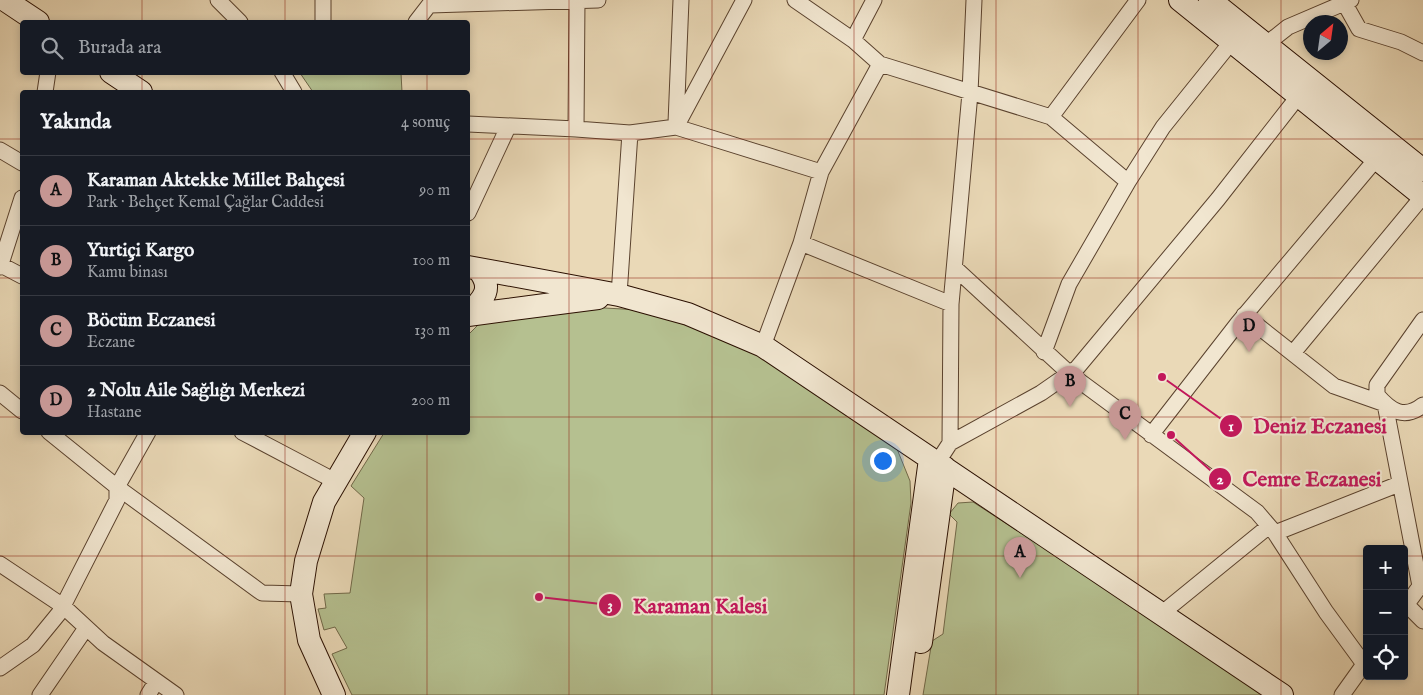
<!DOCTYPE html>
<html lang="tr">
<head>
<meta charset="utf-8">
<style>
  body { margin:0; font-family:"IM FELL English",serif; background:#242831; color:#f1f3f6 }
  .controls { position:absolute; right:15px; bottom:15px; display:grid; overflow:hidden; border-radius:5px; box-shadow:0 2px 8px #0003 }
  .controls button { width:45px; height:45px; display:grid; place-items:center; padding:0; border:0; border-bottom:1px solid #363941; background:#171b24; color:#f1f3f6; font:25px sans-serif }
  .compass { position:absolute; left:1303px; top:15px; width:45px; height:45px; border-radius:50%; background:#171b24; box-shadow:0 2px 8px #0003; rotate:29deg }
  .you { position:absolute; left:882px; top:460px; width:18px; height:18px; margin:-12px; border:4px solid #fff; border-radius:50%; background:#1a73e8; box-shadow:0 0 0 8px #1a73e833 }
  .badge { display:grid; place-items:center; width:32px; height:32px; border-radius:50%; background:#c59692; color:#111; font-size:16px; font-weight:700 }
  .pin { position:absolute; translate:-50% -41px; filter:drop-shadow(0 1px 2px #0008) }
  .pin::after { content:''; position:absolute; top:26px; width:18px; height:15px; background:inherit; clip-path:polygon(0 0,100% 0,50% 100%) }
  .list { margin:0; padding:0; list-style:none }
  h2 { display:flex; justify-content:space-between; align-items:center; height:65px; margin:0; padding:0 20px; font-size:21px }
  h2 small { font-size:16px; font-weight:400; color:#9ea1a6 }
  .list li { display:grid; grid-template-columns:32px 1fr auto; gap:15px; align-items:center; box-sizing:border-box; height:70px; padding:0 20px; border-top:1px solid #363941 }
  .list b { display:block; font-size:19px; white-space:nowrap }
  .list p { margin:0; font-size:16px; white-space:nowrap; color:#9ea1a6 }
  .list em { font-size:16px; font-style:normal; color:#9ea1a6 }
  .icon { flex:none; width:28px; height:28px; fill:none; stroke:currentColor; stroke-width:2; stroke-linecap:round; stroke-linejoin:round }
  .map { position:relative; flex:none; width:1423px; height:695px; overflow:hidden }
  .search { position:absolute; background:#171b24; box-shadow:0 2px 8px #0003; left:20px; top:20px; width:450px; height:55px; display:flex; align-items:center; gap:12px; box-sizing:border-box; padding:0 18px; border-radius:5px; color:#9ea1a6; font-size:19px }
  .panel { position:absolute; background:#171b24; box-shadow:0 2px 8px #0003; left:20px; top:90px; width:450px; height:345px; border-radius:5px }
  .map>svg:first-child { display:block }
</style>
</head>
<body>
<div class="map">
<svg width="1423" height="695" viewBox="0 0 1423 695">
  <rect width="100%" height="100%" fill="#ead9b7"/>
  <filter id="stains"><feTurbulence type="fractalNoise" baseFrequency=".004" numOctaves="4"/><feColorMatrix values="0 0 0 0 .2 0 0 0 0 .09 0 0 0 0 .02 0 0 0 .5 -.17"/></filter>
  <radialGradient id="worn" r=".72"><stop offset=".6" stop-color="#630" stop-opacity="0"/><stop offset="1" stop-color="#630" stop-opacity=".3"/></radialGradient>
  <path fill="#b5c090" stroke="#706848" d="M 300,73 L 401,73 L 402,92 L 313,92 Z
    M 570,306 L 640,310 L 747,345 L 895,444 L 910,481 L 911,503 L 884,695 L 352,695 L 332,654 L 347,648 L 335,627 L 324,630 L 318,609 L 326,608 L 324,594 L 350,593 L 364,498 L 351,486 L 384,433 L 468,432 L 468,335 L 484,319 Z
    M 973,502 L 1271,695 L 923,695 L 932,641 L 943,634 L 957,522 L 949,514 L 958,503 Z"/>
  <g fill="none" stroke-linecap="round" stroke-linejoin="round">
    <defs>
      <path id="street" d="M 218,0 L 240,22
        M 323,0 L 323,22
        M 795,0 L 853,40 L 880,64 L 1051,117
        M 1345,4 L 1359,29 L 1401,42 L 1423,53
        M 430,5 L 598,0
        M 416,22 L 433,0
        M 853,40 L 874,0
        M 1259,50 L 1288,27 L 1351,0
        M 282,72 L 294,92
        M 45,92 L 48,72
        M 676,123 L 681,0
        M 468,124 L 576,129 L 630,133 L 676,127 L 821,172
        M 676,127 L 744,0
        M 576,129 L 577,0
        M 0,150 L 22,163
        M 1128,182 L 1051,117 L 1138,0
        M 468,213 L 508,127
        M 801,243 L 951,304
        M 1,265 L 22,276
        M 0,267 L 22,198
        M 956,269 L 1070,374 L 1257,512 L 1275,533 L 1326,612 L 1364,664
        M 619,295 L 630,133
        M 1244,315 L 1334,386 L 1385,404 L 1420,586
        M 1423,320 L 1377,385 L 1377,395 C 1391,411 1404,420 1423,405
        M 763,346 L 801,243 L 821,172 L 880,64
        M 1044,352 L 1069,284 L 1128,182 L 1163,127 L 1237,35
        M 1293,353 L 1423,196
        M 0,393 L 22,411
        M 49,432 L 117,487 L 262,593 L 301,594
        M 242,432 L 335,481
        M 1151,435 L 1238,323 L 1377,158
        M 950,443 L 951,304 L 970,93 L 974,0
        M 937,463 L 950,443 L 1041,393 L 1077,368 L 1218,199 L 1304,89
        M 1275,533 L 1399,484
        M 0,564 L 63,606 L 103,643 L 176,695
        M 1407,605 L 1423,621
        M 1404,608 L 1423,582
        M 1161,614 L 1269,526
        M 0,668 L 33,645 L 60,612 L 117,500 L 117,487 L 148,432
        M 40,695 L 86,628
        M 148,695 L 156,682
        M 1342,695 L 1367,660"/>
      <path id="secondary" d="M 5,0 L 38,22
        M 1180,0 L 1423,196
        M 1210,0 L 1423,170
        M 111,72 L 141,92
        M 468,267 L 619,295 L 688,314 L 763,346 L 1282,695
        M 468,314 C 484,299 494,288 478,269
        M 468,315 L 598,298
        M 921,642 L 945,468
        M 334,695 L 309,640 L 301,594 L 306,561 L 324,502 L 365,432
        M 898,695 L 930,459"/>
    </defs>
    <use href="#street" stroke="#5a422e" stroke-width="17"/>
    <use href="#secondary" stroke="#2a0f00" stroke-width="24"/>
    <use href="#street" stroke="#f1e6d0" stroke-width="15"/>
    <use href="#secondary" stroke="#f1e6d0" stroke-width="22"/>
  </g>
  <path fill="none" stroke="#8f2418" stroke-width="1" stroke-opacity="0.55" d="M 142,0 L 142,22M 285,0 L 285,22M 427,0 L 427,22M 569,0 L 569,695M 712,0 L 712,695M 854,0 L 854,695M 996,0 L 996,695M 1138,0 L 1138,695M 1281,0 L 1281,695M 142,72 L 142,92M 285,72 L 285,92M 427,72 L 427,92M 0,139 L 22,139M 468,139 L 1423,139M 0,278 L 22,278M 468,278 L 1423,278M 0,417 L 22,417M 468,417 L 1423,417M 142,432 L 142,695M 285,432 L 285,695M 427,432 L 427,695M 0,556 L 1367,556M 1404,556 L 1423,556"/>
  <path fill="none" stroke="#c2185b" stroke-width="2" d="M1162 377L1231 426M1171 435L1220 479M539 597L610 605"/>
  <g fill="#c2185b" stroke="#f1e6d0" stroke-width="2">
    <circle cx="1162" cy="377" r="5"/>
    <circle cx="1171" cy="435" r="5"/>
    <circle cx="539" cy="597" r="5"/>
    <circle cx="1231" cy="426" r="12"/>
    <circle cx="1220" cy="479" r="12"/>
    <circle cx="610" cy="605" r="12"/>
  </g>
  <g font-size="15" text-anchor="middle" font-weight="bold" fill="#fff">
    <text x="1231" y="431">1</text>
    <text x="1220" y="484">2</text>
    <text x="610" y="610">3</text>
  </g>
  <g font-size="21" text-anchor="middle" font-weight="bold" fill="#c2185b" stroke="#f1e6d0" stroke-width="4" stroke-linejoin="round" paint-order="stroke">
    <text x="1320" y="433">Deniz Eczanesi</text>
    <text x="1312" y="486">Cemre Eczanesi</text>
    <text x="700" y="613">Karaman Kalesi</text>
  </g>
  <rect width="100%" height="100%" filter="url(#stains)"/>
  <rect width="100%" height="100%" fill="url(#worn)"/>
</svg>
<div class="controls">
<button>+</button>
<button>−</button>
<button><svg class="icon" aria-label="locate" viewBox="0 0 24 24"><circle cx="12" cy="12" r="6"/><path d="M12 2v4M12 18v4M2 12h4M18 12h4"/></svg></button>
</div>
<svg class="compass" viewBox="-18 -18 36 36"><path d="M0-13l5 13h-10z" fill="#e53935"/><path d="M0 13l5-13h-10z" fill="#9ea1a6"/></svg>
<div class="you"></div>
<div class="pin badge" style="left:1020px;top:578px">A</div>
<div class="pin badge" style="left:1070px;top:407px">B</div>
<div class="pin badge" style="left:1125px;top:440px">C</div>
<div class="pin badge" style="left:1249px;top:352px">D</div>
<div class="search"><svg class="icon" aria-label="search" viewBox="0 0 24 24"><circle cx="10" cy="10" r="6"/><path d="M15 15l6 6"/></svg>Burada ara</div>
<section class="panel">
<h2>Yakında<small>4 sonuç</small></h2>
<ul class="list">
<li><span class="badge">A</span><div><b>Karaman Aktekke Millet Bahçesi</b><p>Park · Behçet Kemal Çağlar Caddesi</p></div><em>90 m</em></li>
<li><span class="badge">B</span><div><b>Yurtiçi Kargo</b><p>Kamu binası</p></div><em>100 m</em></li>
<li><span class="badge">C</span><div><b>Böcüm Eczanesi</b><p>Eczane</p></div><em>130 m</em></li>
<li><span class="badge">D</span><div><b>2 Nolu Aile Sağlığı Merkezi</b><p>Hastane</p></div><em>200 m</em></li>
</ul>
</section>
</div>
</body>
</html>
